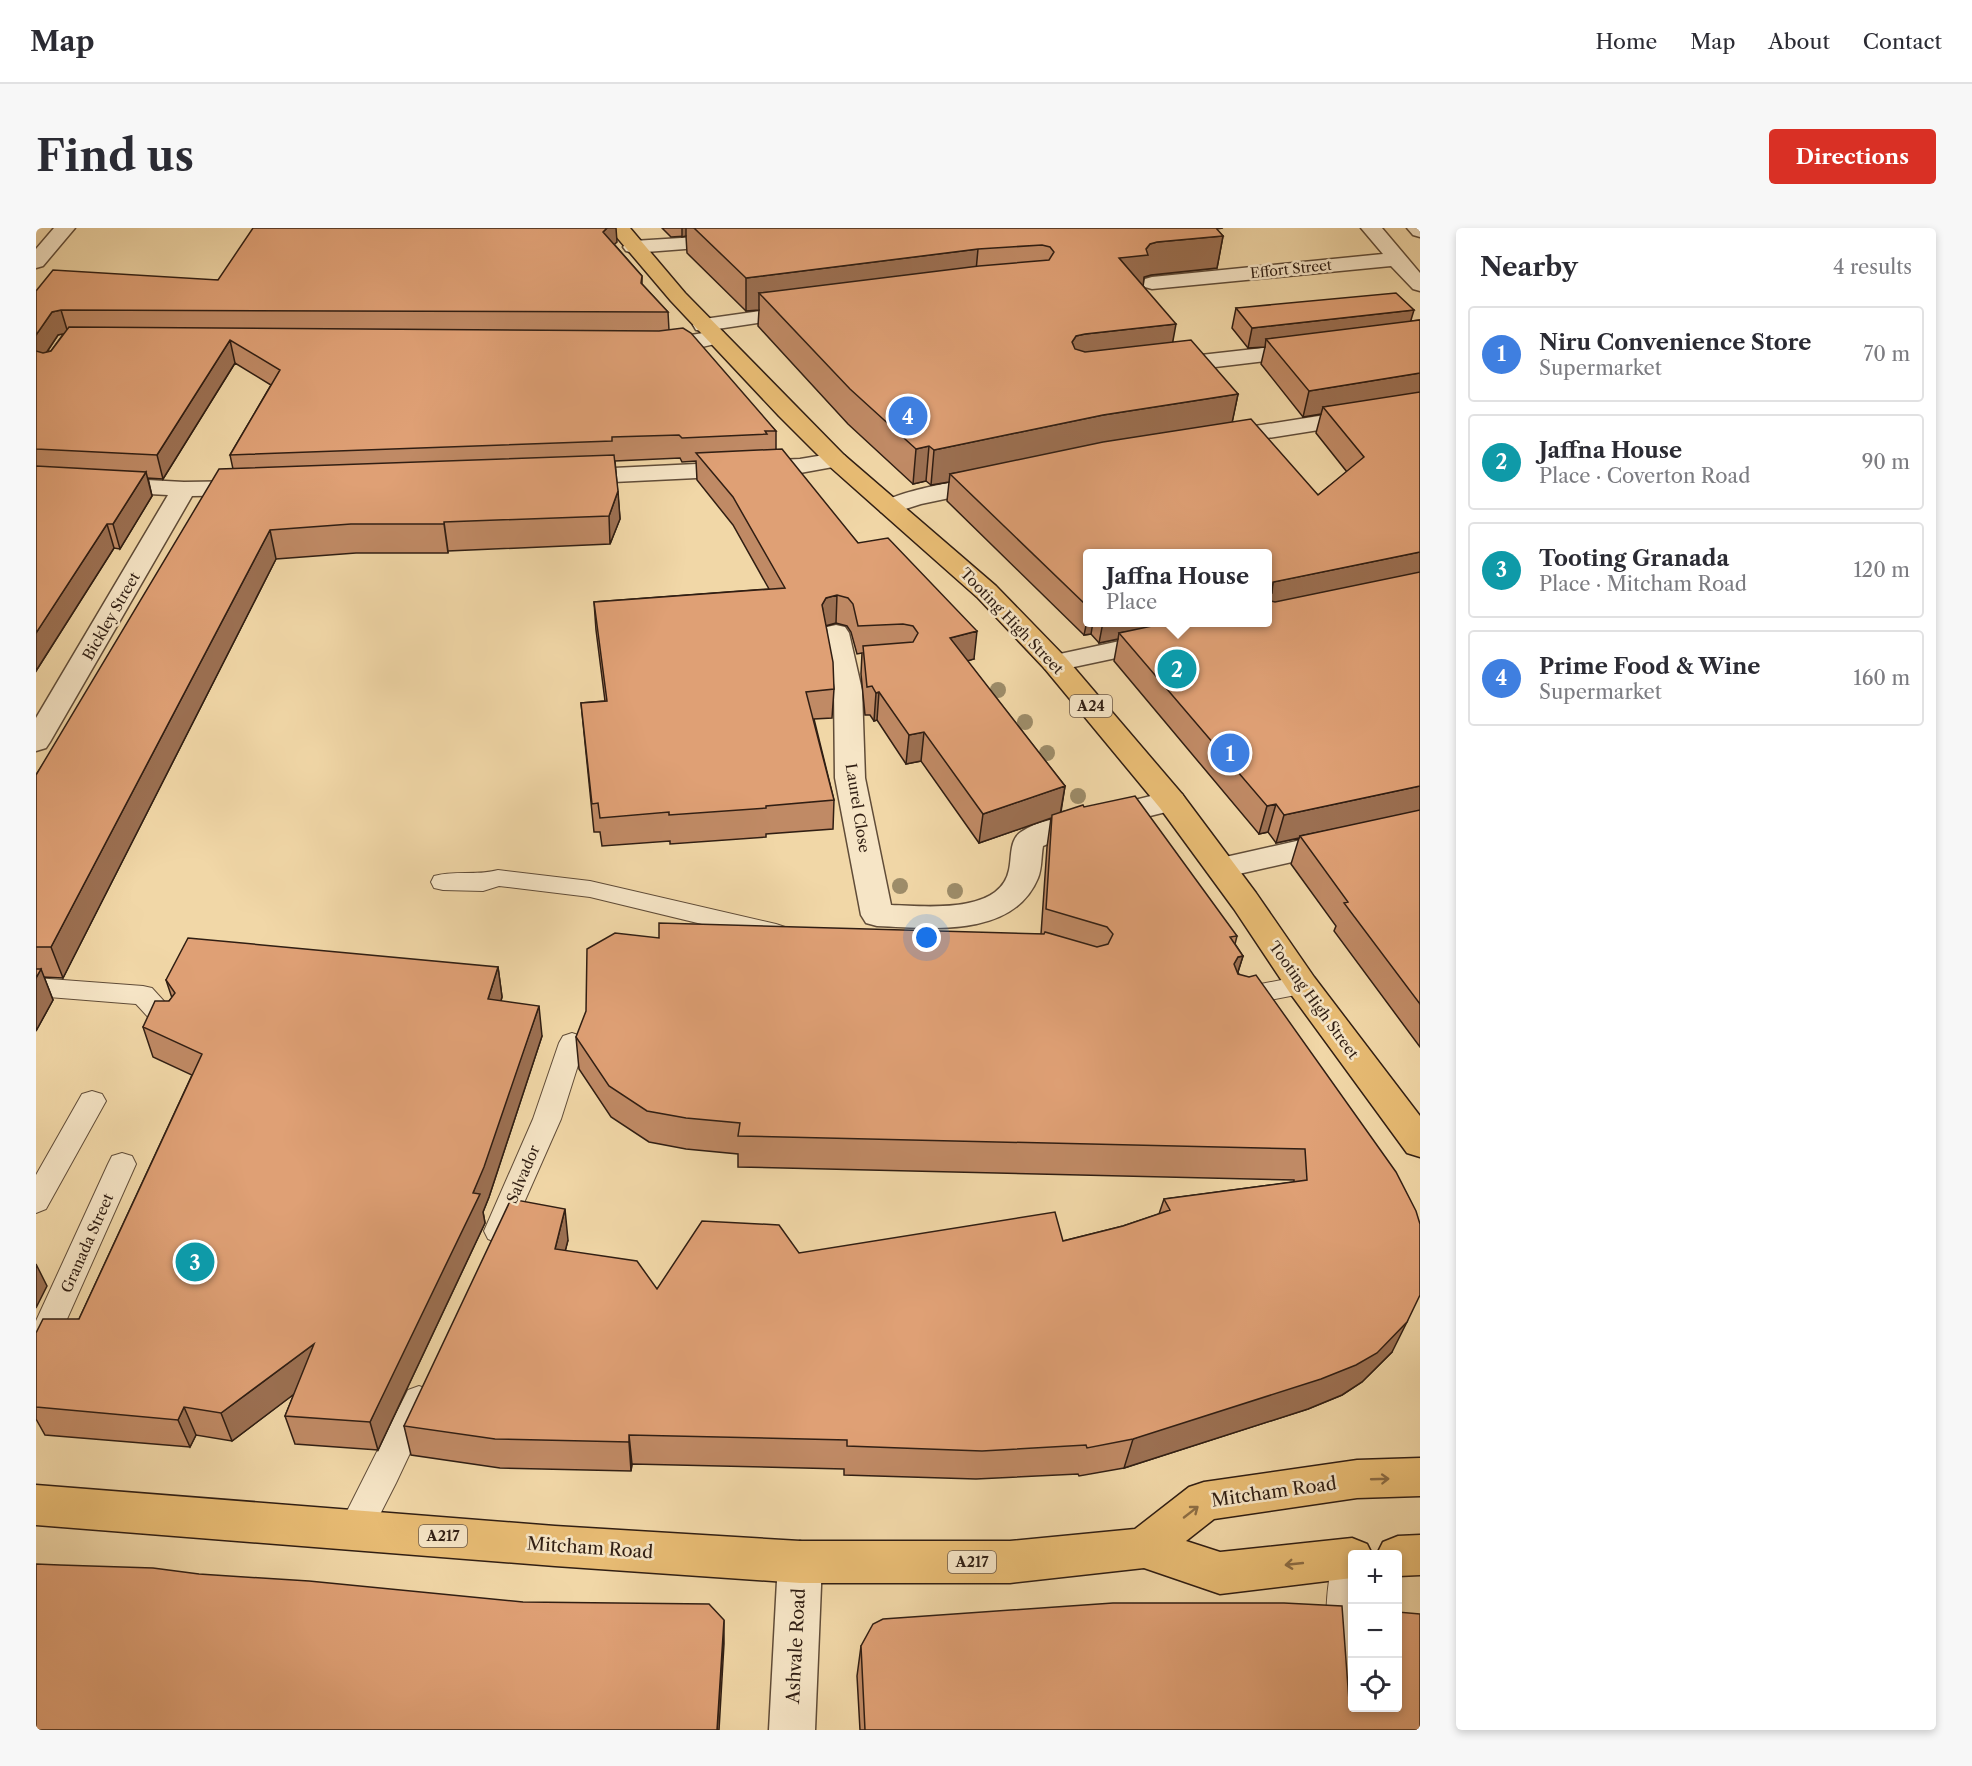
<!DOCTYPE html>
<html lang="en">
<head>
<meta charset="utf-8">
<style>
  body { margin:0; font-family:"Libre Caslon Text",serif; background:#f7f7f7; color:#2b2b33 }
  .controls { position:absolute; right:18px; bottom:18px; display:grid; overflow:hidden; border-radius:6px; box-shadow:0 3px 9px #0003 }
  .controls button { width:54px; height:54px; display:grid; place-items:center; padding:0; border:0; border-bottom:2px solid #e1e1e2; background:#fff; color:#2b2b33; font:30px sans-serif }
  .you { position:absolute; left:891px; top:710px; width:21px; height:21px; margin:-15px; border:4px solid #fff; border-radius:50%; background:#1a73e8; box-shadow:0 0 0 9px #1a73e833 }
  .badge { display:grid; place-items:center; width:39px; height:39px; border-radius:50%; background:#d93025; color:#fff; font-size:20px; font-weight:700 }
  .pin { position:absolute; translate:-50% -50%; border:3px solid #fff; box-shadow:0 2px 6px #0006 }
  .popup { position:absolute; left:1047px; top:321px; width:189px; height:78px; box-sizing:border-box; display:grid; place-content:center; border-radius:6px; background:#fff; filter:drop-shadow(0 2px 4px #0005); font-size:20px; white-space:nowrap; color:#7c7c81 }
  .popup b { font-size:22px; color:#2b2b33 }
  .popup::after { content:''; position:absolute; left:50%; top:100%; margin-left:-12px; border:12px solid transparent; border-top-color:#fff }
  .list { margin:0; padding:0; list-style:none }
  h2 { display:flex; justify-content:space-between; align-items:center; height:78px; margin:0; padding:0 24px; font-size:26px }
  h2 small { font-size:20px; font-weight:400; color:#7c7c81 }
  .list li { display:grid; grid-template-columns:39px 1fr auto; gap:18px; align-items:center; box-sizing:border-box; height:96px; margin:0 12px 12px; padding:0 12px; border:2px solid #e1e1e2; border-radius:6px }
  .list b { display:block; font-size:22px; white-space:nowrap }
  .list p { margin:0; font-size:20px; white-space:nowrap; color:#7c7c81 }
  .list em { font-size:20px; font-style:normal; color:#7c7c81 }
  .icon { flex:none; width:33px; height:33px; fill:none; stroke:currentColor; stroke-width:2; stroke-linecap:round; stroke-linejoin:round }
  .map { position:relative; flex:none; width:1384px; height:1502px; overflow:hidden; border-radius:6px }
  header { display:flex; align-items:center; gap:36px; box-sizing:border-box; height:84px; padding:0 30px; background:#fff; border-bottom:2px solid #e1e1e2 }
  header strong { font-size:28px }
  nav { display:flex; gap:33px; margin-inline-start:auto; font-size:21px }
  .intro { display:flex; align-items:center; justify-content:space-between; box-sizing:border-box; height:144px; padding:0 36px }
  h1 { margin:0; font-size:42px }
  .button { padding:15px 27px; border-radius:6px; background:#d93025; color:#fff; font-size:21px; font-weight:700 }
  main { display:flex; gap:36px; padding:0 36px }
  aside { flex:1; background:#fff; border-radius:6px; box-shadow:0 3px 9px #0003 }
  .map>svg:first-child { display:block }
</style>
</head>
<body>
<header>
<strong>Map</strong>
<nav><a>Home</a><a>Map</a><a>About</a><a>Contact</a></nav>
</header>
<div class="intro"><h1>Find us</h1><a class="button">Directions</a></div>
<main>
<div class="map">
<svg width="1384" height="1502" viewBox="0 0 1384 1502">
  <rect width="100%" height="100%" fill="#f1d7a7"/>
  <filter id="stains"><feTurbulence type="fractalNoise" baseFrequency=".00333" numOctaves="4"/><feColorMatrix values="0 0 0 0 .2 0 0 0 0 .09 0 0 0 0 .02 0 0 0 .5 -.17"/></filter>
  <radialGradient id="worn" r=".72"><stop offset=".6" stop-color="#630" stop-opacity="0"/><stop offset="1" stop-color="#630" stop-opacity=".3"/></radialGradient>
  <g fill="none" stroke-linecap="round" stroke-linejoin="round">
    <defs>
      <path id="service" d="M 462,642 L 554,653 L 740,696 L 749,699 L 752,705 L 749,711 L 740,714 L 554,669 L 463,658 L 447,663 L 407,662 L 398,660 L 395,654 L 398,648 C 419,642 439,648 462,642 Z
        M 1266,748 L 1275,750 L 1279,757 L 1275,764 L 1204,778 L 1195,776 L 1191,769 L 1195,762 L 1204,760 Z
        M 0,750 L 107,758 L 116,760 L 147,794 L 143,801 C 123,807 113,789 100,776 L 0,768 Z
        M 536,805 L 545,808 L 549,815 L 525,891 L 472,1011 L 462,1015 L 452,1011 L 448,1003 L 497,891 L 523,815 L 527,808 Z
        M 56,863 L 66,866 L 70,873 L 10,981 L 0,985 L 0,947 L 46,866 Z
        M 86,925 L 96,928 L 100,936 L 11,1136 L 0,1140 L 0,1093 L 72,936 L 76,928 Z
        M 383,1158 L 394,1162 L 399,1172 L 360,1255 L 331,1312 L 319,1316 L 307,1312 L 302,1301 L 372,1162 Z
        M 1314,1314 L 1326,1319 L 1329,1326 L 1316,1326 L 1316,1480 L 1331,1480 L 1333,1502 L 1297,1502 C 1294,1449 1281,1368 1302,1319 Z"/>
      <path id="minor" d="M 18,0 L 39,0 L 7,38 L 0,40 L 0,21 Z
        M 1325,0 L 1346,0 L 1384,45 L 1384,63 L 1377,61 L 1355,38 L 1116,61 L 1109,59 L 1106,55 L 1109,51 L 1116,49 L 1347,26 Z
        M 1371,0 L 1384,0 L 1384,9 L 1377,7 Z
        M 694,7 L 701,9 L 704,13 L 701,17 L 597,25 L 590,23 L 587,19 L 590,15 L 597,13 Z
        M 768,77 L 775,79 L 779,83 L 775,87 L 668,103 L 660,102 L 657,97 L 660,92 L 668,91 Z
        M 679,103 L 687,104 L 690,109 L 687,114 C 662,120 633,128 608,122 L 605,117 L 608,112 L 637,110 Z
        M 1272,115 L 1280,117 L 1283,122 L 1280,127 L 1129,145 L 1121,143 L 1118,138 L 1121,133 L 1129,131 Z
        M 1384,172 L 1384,186 L 1181,218 L 1173,216 L 1169,211 L 1173,206 L 1181,204 Z
        M 800,225 L 808,227 L 812,232 L 808,237 L 764,245 L 536,256 L 527,254 L 524,249 L 527,244 L 536,242 L 764,231 Z
        M 0,246 L 148,254 L 215,253 L 224,255 L 227,260 L 224,265 L 215,267 L 156,268 L 14,514 L 10,520 L 0,523 L 0,490 L 132,267 L 0,260 Z
        M 957,247 L 966,249 L 969,254 L 966,259 L 885,276 L 854,286 L 845,284 L 842,279 C 853,263 935,251 957,247 Z
        M 1172,394 L 1225,394 L 1221,400 L 1212,402 L 1019,443 L 1009,441 L 1005,435 L 1009,429 L 1019,427 Z
        M 800,397 L 809,399 L 813,405 L 826,462 L 829,550 L 855,677 C 887,678 964,687 973,642 C 976,630 973,612 985,604 C 1001,593 1023,590 1041,586 C 1073,578 1104,571 1135,563 L 1146,566 L 1150,573 L 1146,580 L 1026,610 L 1007,618 C 1005,629 1006,640 1002,650 C 977,711 893,700 841,698 L 830,695 L 825,687 L 799,550 L 798,462 L 787,405 L 791,399 Z
        M 1384,585 L 1384,605 L 1185,650 L 1174,647 L 1169,640 L 1174,633 L 1185,630 Z
        M 764,1313 L 779,1319 L 786,1334 L 779,1502 L 733,1502 L 742,1334 L 749,1319 Z"/>
      <path id="primary" d="M 1384,1230 L 1384,1268 L 1321,1270 L 1178,1291 L 1150,1313 L 1184,1324 L 1316,1310 L 1331,1316 L 1336,1326 L 1316,1326 L 1316,1350 L 1184,1366 L 1108,1340 L 974,1355 L 764,1355 L 519,1338 L 0,1297 L 0,1257 L 519,1298 L 764,1313 L 974,1313 L 1099,1301 L 1153,1259 L 1168,1254 L 1321,1232 Z
        M 1384,1307 L 1384,1347 L 1362,1348 L 1362,1326 L 1341,1326 L 1347,1314 L 1362,1308 Z"/>
      <path id="trunk" d="M 573,0 L 594,0 L 649,65 L 808,227 L 960,358 L 1029,429 L 1146,566 L 1220,665 L 1278,749 L 1384,888 L 1384,929 L 1371,925 L 1254,765 L 1198,681 L 1124,580 L 1009,441 L 942,370 L 792,237 L 743,188 L 635,73 Z"/>
    </defs>
    <use href="#service" stroke="#604c38" stroke-width="2"/>
    <use href="#minor" stroke="#604c38" stroke-width="3"/>
    <use href="#primary" stroke="#301e13" stroke-width="3"/>
    <use href="#trunk" stroke="#301e13" stroke-width="3"/>
    <use href="#service" fill="#f6e5c6" fill-rule="evenodd"/>
    <use href="#minor" fill="#f6e5c6" fill-rule="evenodd"/>
    <use href="#primary" fill="#e8bc74" fill-rule="evenodd"/>
    <use href="#trunk" fill="#e8bc74" fill-rule="evenodd"/>
  </g>
  <g fill="#9d8c69">
    <circle cx="962" cy="462" r="8"/>
    <circle cx="989" cy="494" r="8"/>
    <circle cx="1011" cy="525" r="8"/>
    <circle cx="1042" cy="568" r="8"/>
    <circle cx="864" cy="658" r="8"/>
    <circle cx="919" cy="663" r="8"/>
  </g>
  <path fill="#c08a65" stroke="#301e13" stroke-width="1.5" fill-rule="evenodd" d="M 626,0 L 1187,0 L 1180,1 L 1187,8 L 1181,40 L 1115,47 L 1108,49 L 1107,58 L 1137,114 L 1202,166 L 1196,194 L 1282,267 L 1311,244 L 1280,205 L 1285,186 L 1267,189 L 1225,136 L 1229,119 L 1212,120 L 1196,100 L 1200,80 L 1375,93 L 1384,92 L 1384,819 L 1298,703 L 1300,698 L 1255,636 L 1263,610 L 1240,615 L 1232,604 L 1223,606 L 1078,433 L 1082,411 L 1063,415 L 1055,406 L 1048,407 L 911,273 L 913,254 L 895,257 L 890,253 L 877,256 L 812,196 L 722,98 L 723,82 L 710,83 L 651,25 L 650,8 L 635,9 ZM 1051,326 L 1231,326 L 1231,394 L 1051,394 Z
    M 581,14 L 578,16 L 606,48 L 606,56 L 632,84 L 633,102 L 740,203 L 740,221 L 822,315 L 938,431 L 931,433 L 1029,558 L 1025,584 L 1048,579 L 1201,708 L 1199,716 L 1207,728 L 1202,744 L 1356,1124 L 1326,1154 L 1306,1167 L 1272,1181 L 1088,1240 L 1043,1248 L 1042,1246 L 940,1251 L 808,1247 L 808,1241 L 596,1236 L 595,1243 L 464,1240 L 375,1227 L 368,1198 L 532,1012 L 529,1023 L 621,1061 L 763,1025 L 1027,1013 L 1087,998 L 1123,986 L 1128,971 L 1258,954 L 1258,952 L 702,939 L 702,926 L 650,921 L 613,914 L 575,889 L 543,841 L 540,809 L 623,710 L 1005,706 L 1011,619 L 1015,590 L 943,615 L 885,533 L 870,536 L 841,492 L 838,493 L 834,487 L 829,487 L 825,446 L 826,425 L 821,426 L 815,404 L 811,398 L 800,395 L 790,398 L 798,461 L 796,490 L 778,491 L 798,572 L 797,601 L 730,606 L 730,609 L 634,616 L 634,613 L 566,618 L 564,604 L 558,604 L 545,475 L 569,473 L 560,402 L 558,374 L 733,361 L 697,297 L 661,252 L 660,233 L 646,234 L 644,230 L 579,233 L 584,291 L 574,316 L 412,323 L 412,325 L 320,325 L 240,331 L 27,750 L 8,749 L 17,772 L 0,803 L 0,547 L 197,241 L 194,227 L 235,157 L 199,135 L 127,251 L 112,250 L 116,268 L 84,321 L 78,320 L 0,443 L 0,63 L 182,52 ZM 28,105 L 15,123 L 11,124 L 22,107 Z
    M 462,739 L 466,769 L 465,773 L 506,808 L 453,969 L 447,984 L 449,995 L 342,1222 L 259,1216 L 249,1188 L 258,1166 L 196,1213 L 160,1207 L 154,1219 L 9,1207 L 0,1191 L 0,1105 L 43,1091 L 156,847 L 117,829 L 107,799 L 136,770 L 130,752 Z
    M 825,1418 L 1313,1473 L 1315,1475 L 1362,1479 L 1384,1502 L 824,1502 L 821,1448 Z"/>
  <path fill="#9c7052" stroke="#301e13" stroke-width="1.5" d="M 571,0 L 580,0 L 581,14 L 568,26 L 567,4 Z
    M 646,0 L 650,0 L 650,8 L 646,9 Z
    M 1187,8 L 1181,40 L 1115,47 L 1108,49 L 1107,60 L 1083,30 L 1110,21 L 1114,16 L 1121,14 Z
    M 942,21 L 939,54 L 723,65 L 723,82 L 710,83 L 710,50 Z
    M 25,82 L 32,105 L 22,107 L 0,140 L 0,107 L 16,84 Z
    M 1378,82 L 1372,102 L 1230,111 L 1229,119 L 1212,120 L 1216,100 Z
    M 1140,96 L 1134,129 L 1043,140 L 1036,114 L 1040,108 L 1049,106 Z
    M 194,112 L 199,135 L 127,251 L 121,227 Z
    M 1384,145 L 1384,169 L 1287,179 L 1285,186 L 1267,189 L 1273,163 Z
    M 1202,166 L 1195,200 L 914,246 L 913,254 L 895,257 L 898,222 L 1067,187 Z
    M 893,218 L 890,253 L 877,256 L 880,221 Z
    M 110,244 L 116,268 L 84,321 L 77,296 Z
    M 582,263 L 584,291 L 574,316 L 573,288 Z
    M 408,294 L 412,323 L 412,325 L 408,296 Z
    M 71,296 L 78,320 L 0,443 L 0,405 Z
    M 234,302 L 240,331 L 27,750 L 15,719 Z
    M 1384,324 L 1384,350 L 1232,381 L 1237,354 Z
    M 801,367 L 800,395 L 789,398 L 786,377 L 790,370 Z
    M 1051,393 L 1051,394 L 1057,394 L 1055,406 L 1048,407 Z
    M 1067,394 L 1159,394 L 1083,405 L 1082,411 L 1063,415 Z
    M 941,403 L 938,431 L 910,439 L 914,410 Z
    M 843,464 L 841,492 L 838,493 L 840,465 Z
    M 888,504 L 885,533 L 870,536 L 873,507 Z
    M 1029,558 L 1024,587 L 943,615 L 947,586 Z
    M 1384,558 L 1384,584 L 1264,608 L 1263,610 L 1240,615 L 1248,587 Z
    M 1240,576 L 1232,604 L 1223,606 L 1231,578 Z
    M 1207,728 L 1197,759 L 1198,736 L 1202,729 Z
    M 462,739 L 466,769 L 456,801 L 452,771 Z
    M 5,741 L 17,772 L 0,803 L 0,750 Z
    M 503,778 L 506,808 L 453,969 L 447,984 L 449,995 L 342,1222 L 334,1194 L 437,965 Z
    M 529,981 L 532,1012 L 522,1052 L 519,1021 Z
    M 0,1036 L 11,1058 L 0,1080 Z
    M 1371,1094 L 1356,1124 L 1326,1154 L 1306,1167 L 1272,1181 L 1088,1240 L 1097,1211 Z
    M 278,1116 L 286,1145 L 196,1213 L 185,1185 Z
    M 148,1179 L 160,1207 L 154,1219 L 142,1192 Z
    M 593,1207 L 596,1236 L 595,1243 L 593,1214 Z
    M 688,1392 L 688,1416 L 683,1502 L 681,1502 Z"/>
  <path fill="#dfa075" stroke="#301e13" stroke-width="1.5" d="M 217,0 L 571,0 L 567,4 L 606,48 L 605,55 L 632,84 L 25,82 L 16,84 L 0,107 L 0,63 L 17,42 L 182,52 Z
    M 658,0 L 1180,0 L 1187,8 L 1121,14 L 1114,16 L 1110,21 L 1112,27 L 1083,30 L 1140,96 L 1049,106 L 1040,108 L 1036,114 L 1039,121 L 1049,124 L 1155,112 L 1202,166 L 1067,187 L 898,222 L 893,218 L 880,221 L 814,161 L 723,65 L 943,38 L 1013,32 L 1018,24 L 1014,19 L 1006,17 L 942,21 L 710,50 Z
    M 1360,65 L 1378,82 L 1216,100 L 1200,80 Z
    M 1384,92 L 1384,145 L 1273,163 L 1230,111 Z
    M 33,99 L 623,103 L 647,100 L 655,105 L 740,203 L 729,203 L 731,206 L 646,210 L 643,207 L 576,209 L 576,213 L 194,227 L 244,142 L 194,112 L 121,227 L 0,221 L 0,123 L 7,125 L 15,123 Z
    M 1384,164 L 1384,324 L 1237,354 L 1236,365 L 1231,365 L 1231,326 L 1051,326 L 1051,378 L 914,246 L 1067,214 L 1215,191 L 1282,267 L 1328,229 L 1287,179 Z
    M 746,221 L 822,315 L 852,310 L 941,403 L 914,410 L 1029,558 L 947,586 L 888,504 L 873,507 L 843,464 L 840,465 L 836,458 L 831,459 L 827,418 L 877,414 L 882,405 L 877,398 L 867,396 L 822,398 L 817,376 L 812,370 L 801,367 L 790,370 L 786,377 L 797,434 L 798,461 L 770,464 L 798,572 L 730,578 L 730,580 L 633,587 L 633,584 L 564,590 L 562,575 L 556,576 L 545,475 L 571,473 L 558,374 L 749,360 L 697,269 L 660,225 Z
    M 578,227 L 582,263 L 573,288 L 408,294 L 408,296 L 315,296 L 234,302 L 15,719 L 0,719 L 0,547 L 183,241 Z
    M 0,238 L 110,244 L 77,296 L 71,296 L 0,405 Z
    M 1384,344 L 1384,558 L 1248,587 L 1240,576 L 1231,578 L 1083,405 L 1135,394 L 1231,394 L 1231,372 L 1239,374 Z
    M 1099,568 L 1201,708 L 1194,709 L 1207,728 L 1202,729 L 1198,736 L 1202,746 L 1213,749 L 1220,747 L 1360,944 L 1380,983 L 1384,996 L 1384,1067 L 1371,1094 L 1341,1125 L 1320,1137 L 1285,1151 L 1097,1211 L 1051,1220 L 1050,1217 L 946,1223 L 811,1218 L 811,1212 L 593,1207 L 593,1214 L 459,1211 L 368,1198 L 475,971 L 529,981 L 519,1021 L 601,1033 L 621,1061 L 666,993 L 743,997 L 763,1025 L 1019,984 L 1027,1013 L 1087,998 L 1134,982 L 1128,971 L 1271,952 L 1269,921 L 702,908 L 704,895 L 650,890 L 611,883 L 573,858 L 540,809 L 550,783 L 551,721 L 579,705 L 623,710 L 623,695 L 1008,706 L 1009,704 L 1061,719 L 1072,716 L 1077,706 L 1071,699 L 1010,681 L 1016,587 L 1047,577 L 1048,579 Z
    M 1384,582 L 1384,776 L 1308,675 L 1312,674 L 1264,608 Z
    M 152,710 L 462,739 L 452,771 L 503,778 L 448,939 L 437,965 L 444,966 L 334,1194 L 249,1188 L 278,1116 L 185,1185 L 148,1179 L 142,1192 L 0,1179 L 0,1105 L 7,1091 L 43,1091 L 166,826 L 107,799 L 119,773 L 133,773 L 139,765 L 130,752 Z
    M 0,741 L 5,741 L 0,750 Z
    M 0,1336 L 24,1337 L 117,1340 L 163,1346 L 273,1353 L 487,1374 L 673,1376 L 688,1392 L 681,1502 L 0,1502 Z
    M 1077,1375 L 1248,1375 L 1306,1378 L 1313,1473 L 1317,1475 L 1317,1479 L 1362,1479 L 1362,1384 L 1384,1386 L 1384,1502 L 829,1502 L 825,1418 L 837,1396 L 847,1391 Z"/>
  <defs><path id="oneway-shaft" d="M-6 0H5M1.5-3L5.5 0L1.5 3" fill="none" stroke-width="1.6" stroke-linecap="round" stroke-linejoin="round" transform="scale(1.5)"/></defs>
  <g stroke="#8c6d44">
    <use href="#oneway-shaft" transform="translate(1344 1251) rotate(-2)"/>
    <use href="#oneway-shaft" transform="translate(1155 1284) rotate(-38)"/>
    <use href="#oneway-shaft" transform="translate(1258 1336) rotate(174)"/>
  </g>
  <g text-anchor="middle" dominant-baseline="central" stroke-width="5" stroke-linejoin="round" paint-order="stroke">
    <g font-size="14" fill="#301e13" stroke="#f6e5c6">
      <text transform="translate(1255 41) rotate(-6)">Effort Street</text>
    </g>
    <g fill="#f6e5c6" stroke="#6b5a49" stroke-width="1.5">
      <rect x="1034" y="467" width="42" height="22" rx="4.5"/>
      <rect x="383" y="1297" width="48" height="22" rx="4.5"/>
      <rect x="912" y="1323" width="48" height="22" rx="4.5"/>
    </g>
    <g font-size="14" font-weight="bold" fill="#301e13">
      <text x="1055" y="478">A24</text>
      <text x="407" y="1308">A217</text>
      <text x="936" y="1334">A217</text>
    </g>
    <g font-size="15" fill="#301e13" stroke="#f6e5c6">
      <text transform="translate(75 388) rotate(-60)">Bickley Street</text>
      <text transform="translate(976 393) rotate(46)">Tooting High Street</text>
      <text transform="translate(822 580) rotate(81)">Laurel Close</text>
      <text transform="translate(1278 772) rotate(54)">Tooting High Street</text>
      <text transform="translate(487 946) rotate(-67)">Salvador</text>
      <text transform="translate(51 1015) rotate(-66)">Granada Street</text>
    </g>
    <g font-size="18" fill="#301e13" stroke="#f6e5c6">
      <text transform="translate(1238 1264) rotate(-8)">Mitcham Road</text>
      <text transform="translate(554 1320) rotate(4)">Mitcham Road</text>
      <text transform="translate(760 1418) rotate(-87)">Ashvale Road</text>
    </g>
  </g>
  <rect width="100%" height="100%" filter="url(#stains)"/>
  <rect width="100%" height="100%" fill="url(#worn)"/>
</svg>
<div class="controls">
<button>+</button>
<button>−</button>
<button><svg class="icon" aria-label="locate" viewBox="0 0 24 24"><circle cx="12" cy="12" r="6"/><path d="M12 2v4M12 18v4M2 12h4M18 12h4"/></svg></button>
</div>
<div class="you"></div>
<div class="pin badge" style="left:1194px;top:525px;background:#3f7fe0">1</div>
<div class="pin badge" style="left:1141px;top:441px;background:#0f9aa8">2</div>
<div class="popup"><b>Jaffna House</b>Place</div>
<div class="pin badge" style="left:159px;top:1034px;background:#0f9aa8">3</div>
<div class="pin badge" style="left:872px;top:188px;background:#3f7fe0">4</div>
</div>
<aside>
<h2>Nearby<small>4 results</small></h2>
<ul class="list">
<li><span class="badge" style="background:#3f7fe0">1</span><div><b>Niru Convenience Store</b><p>Supermarket</p></div><em>70 m</em></li>
<li><span class="badge" style="background:#0f9aa8">2</span><div><b>Jaffna House</b><p>Place · Coverton Road</p></div><em>90 m</em></li>
<li><span class="badge" style="background:#0f9aa8">3</span><div><b>Tooting Granada</b><p>Place · Mitcham Road</p></div><em>120 m</em></li>
<li><span class="badge" style="background:#3f7fe0">4</span><div><b>Prime Food &amp; Wine</b><p>Supermarket</p></div><em>160 m</em></li>
</ul>
</aside>
</main>
</body>
</html>
